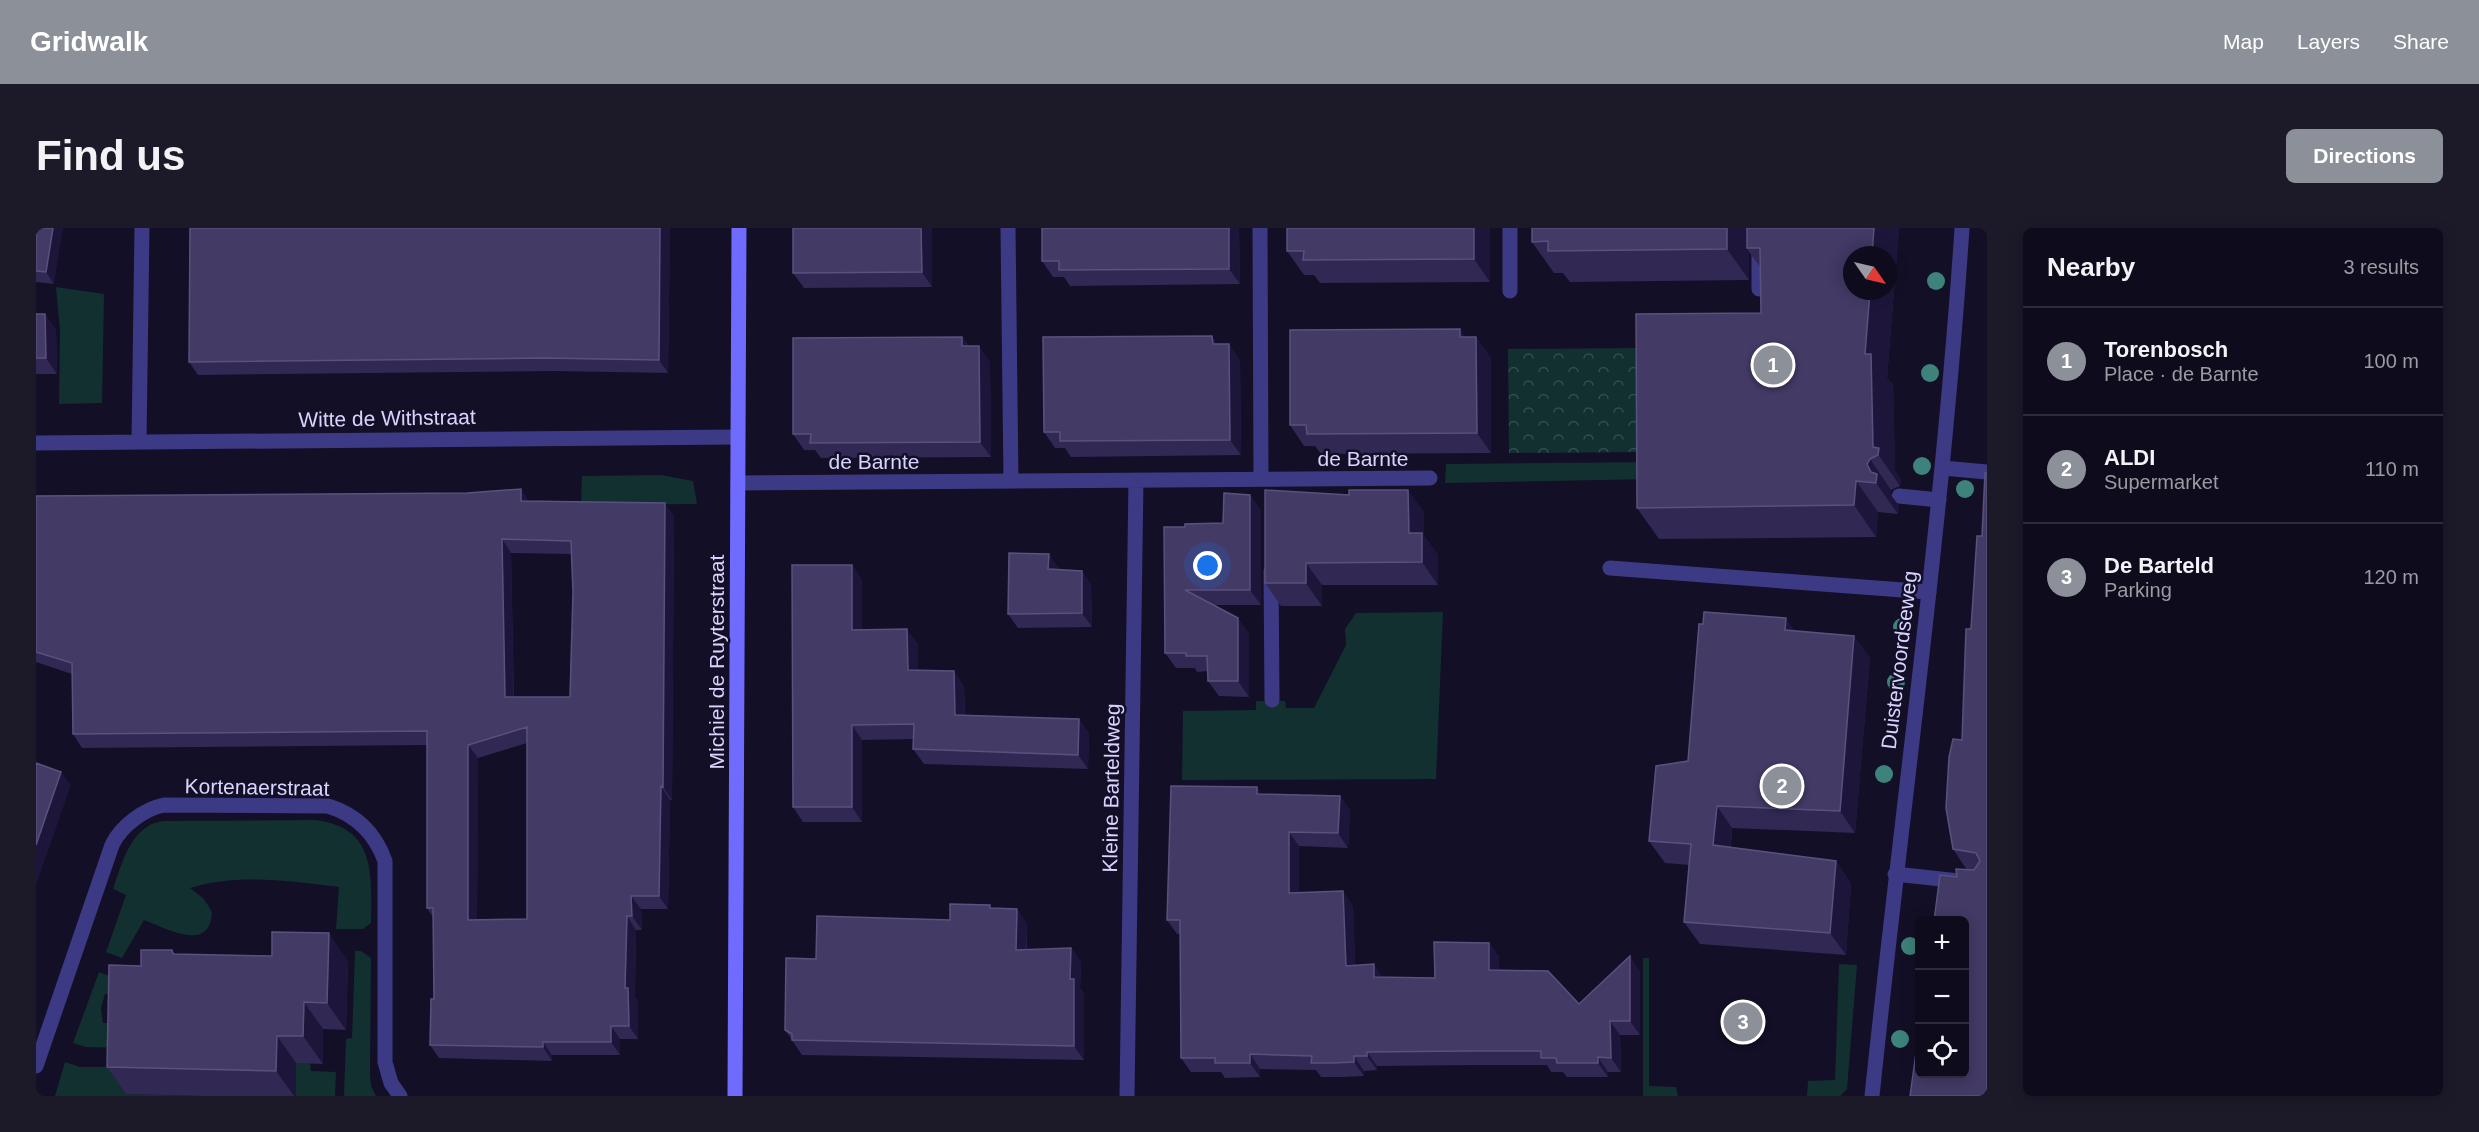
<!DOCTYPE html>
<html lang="en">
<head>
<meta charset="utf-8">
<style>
  body { margin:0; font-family:Arial,sans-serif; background:#1c1929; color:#f1f3f6 }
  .controls { position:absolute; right:18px; bottom:18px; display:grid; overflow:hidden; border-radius:9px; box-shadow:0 3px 15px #0003 }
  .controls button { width:54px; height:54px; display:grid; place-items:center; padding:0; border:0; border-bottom:2px solid #2e2b3b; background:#0e0b1c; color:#f1f3f6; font:30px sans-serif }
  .compass { position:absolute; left:1807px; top:18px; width:54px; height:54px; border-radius:50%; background:#0e0b1c; box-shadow:0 3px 15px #0003; rotate:124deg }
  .you { position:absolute; left:1172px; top:338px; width:21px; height:21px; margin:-15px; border:4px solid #fff; border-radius:50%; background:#1a73e8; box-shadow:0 0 0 9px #1a73e833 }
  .badge { display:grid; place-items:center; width:39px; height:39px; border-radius:50%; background:#8c9099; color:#fff; font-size:20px; font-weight:700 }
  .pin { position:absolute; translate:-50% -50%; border:3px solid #fff; box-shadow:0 2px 6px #0006 }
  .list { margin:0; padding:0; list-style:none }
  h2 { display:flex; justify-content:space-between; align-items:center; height:78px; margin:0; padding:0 24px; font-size:26px }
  h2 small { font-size:20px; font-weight:400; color:#9b9ba3 }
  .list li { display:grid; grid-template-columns:39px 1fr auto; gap:18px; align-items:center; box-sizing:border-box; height:108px; padding:0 24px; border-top:2px solid #2e2b3b }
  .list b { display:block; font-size:22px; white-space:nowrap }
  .list p { margin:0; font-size:20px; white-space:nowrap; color:#9b9ba3 }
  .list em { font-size:20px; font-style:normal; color:#9b9ba3 }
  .icon { flex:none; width:33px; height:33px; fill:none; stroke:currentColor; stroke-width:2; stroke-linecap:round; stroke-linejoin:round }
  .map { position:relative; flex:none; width:1951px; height:868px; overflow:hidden; border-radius:9px }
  header { display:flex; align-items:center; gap:36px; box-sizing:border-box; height:84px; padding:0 30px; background:#8c9099; color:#fff }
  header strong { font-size:28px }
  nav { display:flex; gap:33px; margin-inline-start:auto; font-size:21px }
  .intro { display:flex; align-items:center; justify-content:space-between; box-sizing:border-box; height:144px; padding:0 36px }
  h1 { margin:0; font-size:42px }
  .button { padding:15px 27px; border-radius:9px; background:#8c9099; color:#fff; font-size:21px; font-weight:700 }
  main { display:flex; gap:36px; padding:0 36px }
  aside { flex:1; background:#0e0b1c; border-radius:9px; box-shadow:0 3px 15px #0003 }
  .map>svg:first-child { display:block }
</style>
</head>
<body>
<header>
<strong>Gridwalk</strong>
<nav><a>Map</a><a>Layers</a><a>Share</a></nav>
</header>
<div class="intro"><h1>Find us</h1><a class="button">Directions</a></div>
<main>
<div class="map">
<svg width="1951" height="868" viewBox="0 0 1951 868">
  <defs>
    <pattern id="park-crowns" width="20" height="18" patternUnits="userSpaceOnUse" patternTransform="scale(1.5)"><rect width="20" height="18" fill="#12302f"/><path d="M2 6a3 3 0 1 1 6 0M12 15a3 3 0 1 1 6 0" fill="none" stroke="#344d4e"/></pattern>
  </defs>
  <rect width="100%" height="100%" fill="#130f26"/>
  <path fill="#12302f" d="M 20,59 L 68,66 L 66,175 L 23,176 L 24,103 Z
    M 1618,234 L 1618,251 L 1409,255 L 1410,236 Z
    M 625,247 L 657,253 L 661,276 L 545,277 L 546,248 Z
    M 1407,384 L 1400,551 L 1146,552 L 1147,483 L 1220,482 L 1220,473 L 1249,473 L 1250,480 L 1278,480 L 1310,417 L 1309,401 L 1320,385 Z
    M 278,592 C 340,598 336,647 335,695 L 327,701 L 300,701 L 303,659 C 255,653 201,645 154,660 L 168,671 L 176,684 C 174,726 130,700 108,692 L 86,730 L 70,724 L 90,667 L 77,661 C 86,635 95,597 127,593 Z
    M 319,723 L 325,723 L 335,730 L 334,846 L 335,858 L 340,868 L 308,868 L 310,811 L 316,810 Z
    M 1607,730 L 1613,730 L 1613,858 L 1640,859 L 1642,868 L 1607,868 Z
    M 1803,736 L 1821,737 L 1811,861 L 1804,868 L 1771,868 L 1772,853 L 1799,852 Z
    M 63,744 L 81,751 L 76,765 L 69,766 L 65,780 L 67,795 L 91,795 L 91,820 L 50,819 L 37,815 Z
    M 29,834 L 44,839 L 90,839 L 90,866 L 168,868 L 19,868 Z
    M 260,835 L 274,835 L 275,843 L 300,844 L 299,868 L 260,868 Z"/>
  <path fill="url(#park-crowns)" d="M 1604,120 L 1605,224 L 1473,225 L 1472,121 Z"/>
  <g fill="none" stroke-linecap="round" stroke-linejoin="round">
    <path stroke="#3d3a85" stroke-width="15" d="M 1863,268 L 1903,272
      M 1574,340 L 1893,364
      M 1235,343 L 1236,472"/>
    <path stroke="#3d3a85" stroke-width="15" d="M 972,0 L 975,253
      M 1224,0 L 1225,251
      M 1474,0 L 1474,63
      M 1723,0 L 1723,61
      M 103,214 L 106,0
      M 0,215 L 701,209
      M 1907,240 L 1951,244
      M 702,255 L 1394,250
      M 1859,646 L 1951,656
      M 0,838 L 76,617 C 85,598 108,581 128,577 L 292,578 C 321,587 339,605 349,633 L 349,834 L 355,855 L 364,868
      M 1091,868 L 1100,252
      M 1836,868 C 1866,579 1907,290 1926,0"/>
    <path stroke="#6f6bff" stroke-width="15" d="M 699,868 L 703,0"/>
  </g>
  <g fill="#3d827b">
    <circle cx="1900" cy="53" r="9"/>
    <circle cx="1894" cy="145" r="9"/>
    <circle cx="1886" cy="238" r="9"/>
    <circle cx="1929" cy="261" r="9"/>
    <circle cx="1866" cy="399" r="9"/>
    <circle cx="1860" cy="454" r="9"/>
    <circle cx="1848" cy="546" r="9"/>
    <circle cx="1874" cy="718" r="9"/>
    <circle cx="1864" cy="811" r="9"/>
  </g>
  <path fill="#312854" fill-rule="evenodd" d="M 0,0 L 18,56 L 0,54 Z
    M 154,0 L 634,0 L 632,145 L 518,143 L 162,147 L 153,134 Z
    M 896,0 L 896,59 L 768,60 L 757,45 Z
    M 1006,0 L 1203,0 L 1204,56 L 1034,58 L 1028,49 L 1017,49 L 1006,33 Z
    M 1454,0 L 1454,54 L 1284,55 L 1278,47 L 1268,47 L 1251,23 Z
    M 1496,0 L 1863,0 L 1851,150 L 1857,157 L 1859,243 L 1865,251 L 1864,258 L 1855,262 L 1854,266 L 1863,278 L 1862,286 L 1842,284 L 1840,309 L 1623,311 L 1601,280 L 1725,85 L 1725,40 L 1713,24 L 1713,52 L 1534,54 L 1527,45 L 1518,45 L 1496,14 Z
    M 0,86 L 9,86 L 20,102 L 21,146 L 0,146 Z
    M 926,109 L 933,118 L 954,134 L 955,229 L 785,230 L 779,222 L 768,222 L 757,206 Z
    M 1430,109 L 1440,109 L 1455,130 L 1455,225 L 1285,226 L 1279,218 L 1268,218 L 1254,197 Z
    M 1182,116 L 1204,132 L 1205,227 L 1035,229 L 1029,220 L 1019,220 L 1008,204 Z
    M 1229,262 L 1388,284 L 1388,308 L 1402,327 L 1402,357 L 1286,357 L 1286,378 L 1245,378 L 1229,355 Z
    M 1214,267 L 1225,283 L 1225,377 L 1179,377 L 1213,405 L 1213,469 L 1183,468 L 1172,453 L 1172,443 L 1161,444 L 1159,440 L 1140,440 L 1129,425 L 1149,299 L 1187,295 Z
    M 0,268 L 494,273 L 638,288 L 636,572 L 634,572 L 632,681 L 605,681 L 606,702 L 600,702 L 599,769 L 602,773 L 602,811 L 584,811 L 584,827 L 516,827 L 516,833 L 403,830 L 394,817 L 398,771 L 397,689 L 391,680 L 391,517 L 46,520 L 37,506 L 36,446 L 0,434 ZM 475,325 L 535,326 L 537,364 L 534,469 L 478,469 ZM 491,515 L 491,691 L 441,691 L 442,530 Z
    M 1946,308 L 1951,868 L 1921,649 L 1931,642 L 1917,621 L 1935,401 Z
    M 816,337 L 826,352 L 826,402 L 882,416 L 882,442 L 928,458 L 929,488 L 1043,491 L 1053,506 L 1052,541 L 888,536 L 877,521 L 878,511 L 826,512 L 826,594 L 767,594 L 757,579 Z
    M 1023,340 L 1023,342 L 1046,343 L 1055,357 L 1056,399 L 982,400 L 972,386 Z
    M 1759,403 L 1818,408 L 1834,430 L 1819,605 L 1696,600 L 1695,619 L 1800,633 L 1815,656 L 1810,727 L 1664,716 L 1648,694 L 1653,637 L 1629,635 L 1613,613 L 1652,533 Z
    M 1226,566 L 1304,568 L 1314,582 L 1312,620 L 1263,618 L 1263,664 L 1317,678 L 1319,737 L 1347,749 L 1399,750 L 1453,715 L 1463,729 L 1463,742 L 1543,776 L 1604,743 L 1604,807 L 1584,807 L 1585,844 L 1572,844 L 1572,849 L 1531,849 L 1527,844 L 1515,844 L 1511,837 L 1441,837 L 1341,838 L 1341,842 L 1328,843 L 1328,848 L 1307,849 L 1285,849 L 1280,842 L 1224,841 L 1224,849 L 1189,850 L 1185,844 L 1155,844 L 1145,830 L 1144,706 L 1141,706 L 1131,692 Z
    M 956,680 L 991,695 L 991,722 L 1035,720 L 1045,734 L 1044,760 L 1048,765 L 1048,832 L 766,827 L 749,802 L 914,692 Z
    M 136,722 L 139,726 L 312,733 L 310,802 L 287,801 L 287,836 L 260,835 L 260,868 L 168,868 L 90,866 L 71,839 L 105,738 Z"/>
  <path fill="#1d163a" d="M 17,0 L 27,0 L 18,56 L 10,44 Z
    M 624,0 L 634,0 L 632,145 L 623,132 Z
    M 885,0 L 896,0 L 896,59 L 886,44 Z
    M 1193,0 L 1203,0 L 1204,56 L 1193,41 Z
    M 1438,0 L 1454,0 L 1454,54 L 1438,31 Z
    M 1691,0 L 1713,0 L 1711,20 L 1713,24 L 1713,52 L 1691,21 Z
    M 1838,0 L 1863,0 L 1851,150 L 1857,157 L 1859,243 L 1865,251 L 1864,258 L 1837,219 L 1829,126 L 1834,63 L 1852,63 L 1852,27 L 1836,27 Z
    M 9,86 L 20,102 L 21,146 L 10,130 Z
    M 1424,101 L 1439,121 L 1424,109 Z
    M 1176,108 L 1187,123 L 1177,116 Z
    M 926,109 L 937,125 L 926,118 Z
    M 1440,109 L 1455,130 L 1455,225 L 1441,205 Z
    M 1193,116 L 1204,132 L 1205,227 L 1194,212 Z
    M 943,118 L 954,134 L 955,229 L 944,214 Z
    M 1834,231 L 1855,262 L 1854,266 L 1863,278 L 1862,286 L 1840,255 L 1831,236 Z
    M 1820,253 L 1842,284 L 1840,309 L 1818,277 Z
    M 485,261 L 494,274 L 485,273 Z
    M 1372,262 L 1388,284 L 1388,308 L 1402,327 L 1402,357 L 1386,334 L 1373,305 Z
    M 1214,267 L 1225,283 L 1225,377 L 1214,362 Z
    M 629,275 L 638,288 L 636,572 L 627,559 Z
    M 466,311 L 475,325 L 478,483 L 469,469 Z
    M 1013,326 L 1023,340 L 1022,355 L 1012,341 Z
    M 1270,335 L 1286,357 L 1286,378 L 1270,355 Z
    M 816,337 L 826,352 L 826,417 L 816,402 Z
    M 1046,343 L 1055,357 L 1056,399 L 1046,385 Z
    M 1202,390 L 1213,405 L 1213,469 L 1202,453 Z
    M 1750,390 L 1766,413 L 1749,402 Z
    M 871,401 L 882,416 L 882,456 L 872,442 Z
    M 1818,408 L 1834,430 L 1819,605 L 1804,583 Z
    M 918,443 L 928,458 L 929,502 L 919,487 Z
    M 1043,491 L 1053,506 L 1052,541 L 1042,527 Z
    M 816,497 L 826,512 L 826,594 L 816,579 Z
    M 432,517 L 442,530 L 441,705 L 432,692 Z
    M 25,544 L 35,557 L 0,657 L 0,617 Z
    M 625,558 L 634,572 L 632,681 L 623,668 Z
    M 1221,559 L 1231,573 L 1221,566 Z
    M 1304,568 L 1314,582 L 1312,620 L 1302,605 Z
    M 1681,578 L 1696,600 L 1693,639 L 1677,617 Z
    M 1253,604 L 1263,618 L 1263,679 L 1253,665 Z
    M 1800,633 L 1815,656 L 1810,727 L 1794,705 Z
    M 1307,663 L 1317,678 L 1320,752 L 1310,738 Z
    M 595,668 L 605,681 L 606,702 L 596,688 Z
    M 981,681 L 991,695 L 990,736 L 980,722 Z
    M 591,688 L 600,702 L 599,769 L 602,773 L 602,811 L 593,798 L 589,760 Z
    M 293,705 L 312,733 L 310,802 L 291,775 Z
    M 1453,715 L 1463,729 L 1463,756 L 1453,742 Z
    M 1035,720 L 1045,734 L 1044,760 L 1048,765 L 1048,832 L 1038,818 L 1034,751 Z
    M 1594,728 L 1604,743 L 1604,807 L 1594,793 Z
    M 1338,736 L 1348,751 L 1338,749 Z
    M 268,774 L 287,801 L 287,836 L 267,808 Z
    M 1574,793 L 1584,807 L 1585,844 L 1575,830 Z
    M 575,798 L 584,811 L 584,827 L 575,814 Z
    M 241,808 L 260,835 L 260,868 L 258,868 L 240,843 Z
    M 507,814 L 516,827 L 516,833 L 507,819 Z
    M 1331,824 L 1341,838 L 1341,842 L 1331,828 Z
    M 1214,826 L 1224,841 L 1224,849 L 1214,835 Z
    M 1318,828 L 1328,843 L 1328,848 L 1318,834 Z
    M 1562,829 L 1572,844 L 1572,849 L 1562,835 Z"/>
  <path fill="#433a66" stroke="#5a527e" stroke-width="1.5" fill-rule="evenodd" d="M 0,0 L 17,0 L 10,44 L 0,43 Z
    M 154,0 L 624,0 L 623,132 L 508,130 L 153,134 Z
    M 757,0 L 885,0 L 886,44 L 757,45 Z
    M 1006,0 L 1193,0 L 1193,41 L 1023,42 L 1023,33 L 1006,33 Z
    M 1251,0 L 1438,0 L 1438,31 L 1267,32 L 1268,23 L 1251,23 Z
    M 1496,0 L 1691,0 L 1691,21 L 1512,23 L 1512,13 L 1496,14 Z
    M 1711,0 L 1838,0 L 1836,27 L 1816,27 L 1816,63 L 1834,63 L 1829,126 L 1835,126 L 1837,219 L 1843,220 L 1842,227 L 1834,231 L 1831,236 L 1835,244 L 1841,246 L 1840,255 L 1820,253 L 1818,277 L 1601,280 L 1600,86 L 1725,85 L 1724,20 L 1711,20 Z
    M 0,86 L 9,86 L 10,130 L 0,130 Z
    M 1424,101 L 1424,109 L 1440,109 L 1441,205 L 1271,206 L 1270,197 L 1254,197 L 1254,102 Z
    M 1176,108 L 1177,116 L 1193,116 L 1194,212 L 1024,213 L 1024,204 L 1008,204 L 1007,109 Z
    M 926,109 L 926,118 L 943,118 L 944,214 L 774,215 L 775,206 L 757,206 L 757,110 Z
    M 1949,245 L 1951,245 L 1951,868 L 1874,868 L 1884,796 L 1884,846 L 1929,846 L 1929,693 L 1898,693 L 1904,647 L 1921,649 L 1920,641 L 1938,642 L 1944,633 L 1940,625 L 1917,621 L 1910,580 L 1913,529 L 1917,511 L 1926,512 L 1930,401 L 1935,401 L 1941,308 L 1946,308 Z
    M 485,261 L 485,273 L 629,275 L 627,559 L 625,558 L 623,668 L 595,668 L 596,688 L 591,688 L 589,760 L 592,760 L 593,798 L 575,798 L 575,814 L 507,814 L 507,819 L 394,817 L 395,771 L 398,771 L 397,680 L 391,680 L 391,503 L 37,506 L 36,435 L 0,424 L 0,268 L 431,265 ZM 466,311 L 535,313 L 537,364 L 534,469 L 469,469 ZM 491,499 L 491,691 L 432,692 L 432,517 Z
    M 1229,262 L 1313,267 L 1313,262 L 1372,262 L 1373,305 L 1386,305 L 1386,334 L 1270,335 L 1270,355 L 1229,355 Z
    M 1188,265 L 1214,267 L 1214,362 L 1149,362 L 1202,390 L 1202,453 L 1172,453 L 1171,428 L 1150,428 L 1150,425 L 1129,425 L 1128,299 L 1149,299 L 1149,296 L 1187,295 Z
    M 973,325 L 1013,326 L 1012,341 L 1046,343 L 1046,385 L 972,386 Z
    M 756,337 L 816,337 L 816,402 L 871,401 L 872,442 L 918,443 L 919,487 L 1043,491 L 1042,527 L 877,521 L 878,496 L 816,497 L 816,579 L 757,579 Z
    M 1668,384 L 1750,390 L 1749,402 L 1818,408 L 1804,583 L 1681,578 L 1677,617 L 1800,633 L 1794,705 L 1648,694 L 1655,616 L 1613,613 L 1620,538 L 1652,533 L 1663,396 L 1667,396 Z
    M 0,535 L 25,544 L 0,617 Z
    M 1135,558 L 1221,559 L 1221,566 L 1304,568 L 1302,605 L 1253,604 L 1253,665 L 1307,663 L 1310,738 L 1338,736 L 1338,749 L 1399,750 L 1398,714 L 1453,715 L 1453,742 L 1512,743 L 1543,776 L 1594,728 L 1594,793 L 1574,793 L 1575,830 L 1562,829 L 1562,835 L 1521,835 L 1520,830 L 1505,830 L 1505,823 L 1431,823 L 1331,824 L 1331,828 L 1318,828 L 1318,834 L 1297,835 L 1275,835 L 1276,828 L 1214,826 L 1214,835 L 1179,835 L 1179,830 L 1145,830 L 1144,692 L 1131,692 Z
    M 914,676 L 954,677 L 954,680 L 981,681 L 980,722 L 1035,720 L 1034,751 L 1038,751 L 1038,818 L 756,812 L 756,806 L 749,802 L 750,730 L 780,731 L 781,688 L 914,692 Z
    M 236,704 L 293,705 L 291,775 L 268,774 L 267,808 L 241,808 L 240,843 L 71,839 L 73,737 L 105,738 L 105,722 L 136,722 L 137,726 L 236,728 Z"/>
  <g text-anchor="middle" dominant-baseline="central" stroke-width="5" stroke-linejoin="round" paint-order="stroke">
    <g font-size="21" fill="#d9d4ff" stroke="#130f26">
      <text transform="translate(351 190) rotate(-1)">Witte de Withstraat</text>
      <text x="1327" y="230">de Barnte</text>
      <text x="838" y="233">de Barnte</text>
      <text transform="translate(1863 432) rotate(-83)">Duistervoordseweg</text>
      <text transform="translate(680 434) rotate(-90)">Michiel de Ruyterstraat</text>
      <text transform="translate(221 559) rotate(1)">Kortenaerstraat</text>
      <text transform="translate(1075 560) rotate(-89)">Kleine Barteldweg</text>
    </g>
  </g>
</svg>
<div class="controls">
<button>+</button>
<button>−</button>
<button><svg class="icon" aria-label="locate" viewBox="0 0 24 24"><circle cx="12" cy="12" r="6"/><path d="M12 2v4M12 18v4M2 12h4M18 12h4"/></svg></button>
</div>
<svg class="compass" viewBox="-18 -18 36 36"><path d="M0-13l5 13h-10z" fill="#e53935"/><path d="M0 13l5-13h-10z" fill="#9b9ba3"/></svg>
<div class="you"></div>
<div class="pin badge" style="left:1737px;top:137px">1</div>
<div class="pin badge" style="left:1746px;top:558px">2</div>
<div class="pin badge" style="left:1707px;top:794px">3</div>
</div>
<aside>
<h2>Nearby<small>3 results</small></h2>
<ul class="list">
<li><span class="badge">1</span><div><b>Torenbosch</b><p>Place · de Barnte</p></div><em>100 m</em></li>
<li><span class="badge">2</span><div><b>ALDI</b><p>Supermarket</p></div><em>110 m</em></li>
<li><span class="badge">3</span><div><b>De Barteld</b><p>Parking</p></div><em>120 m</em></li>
</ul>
</aside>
</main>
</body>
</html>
